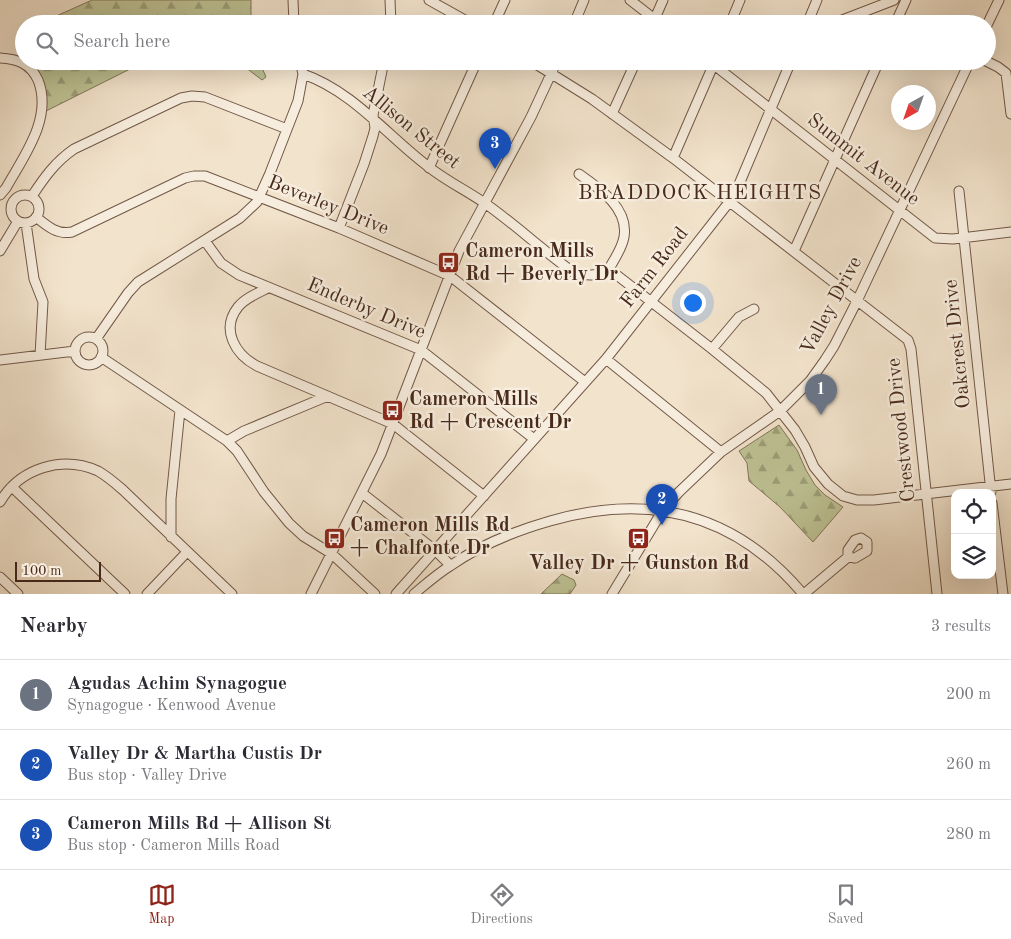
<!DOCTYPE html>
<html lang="en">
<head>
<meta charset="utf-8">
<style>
  body { margin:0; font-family:"Old Standard TT",serif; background:#f7f7f7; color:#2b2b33 }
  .controls { position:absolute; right:15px; bottom:15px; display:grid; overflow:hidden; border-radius:10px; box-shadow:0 5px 20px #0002 }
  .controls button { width:45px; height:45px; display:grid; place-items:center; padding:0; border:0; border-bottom:1px solid #e1e1e2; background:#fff; color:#2b2b33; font:25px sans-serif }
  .compass { position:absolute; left:891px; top:85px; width:45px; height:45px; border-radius:50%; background:#fff; box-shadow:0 5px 20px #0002; rotate:220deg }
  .scale { position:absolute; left:15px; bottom:12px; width:86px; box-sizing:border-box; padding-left:5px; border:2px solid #482a1b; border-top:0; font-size:14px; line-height:18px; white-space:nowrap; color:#482a1b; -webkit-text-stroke:4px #f7edde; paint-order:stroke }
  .you { position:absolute; left:692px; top:302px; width:18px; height:18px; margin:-12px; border:4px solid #fff; border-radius:50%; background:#1a73e8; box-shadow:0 0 0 8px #1a73e833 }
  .badge { display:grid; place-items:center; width:32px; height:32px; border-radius:50%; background:#8f2418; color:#fff; font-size:16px; font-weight:700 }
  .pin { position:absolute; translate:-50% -41px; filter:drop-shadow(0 1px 2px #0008) }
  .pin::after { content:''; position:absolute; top:26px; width:18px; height:15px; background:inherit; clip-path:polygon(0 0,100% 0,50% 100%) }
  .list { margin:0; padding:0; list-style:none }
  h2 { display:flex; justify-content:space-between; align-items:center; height:65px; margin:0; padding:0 20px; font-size:21px }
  h2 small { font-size:16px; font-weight:400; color:#7c7c81 }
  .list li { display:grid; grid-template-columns:32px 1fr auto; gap:15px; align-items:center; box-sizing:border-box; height:70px; padding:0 20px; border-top:1px solid #e1e1e2 }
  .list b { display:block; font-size:19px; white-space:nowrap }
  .list p { margin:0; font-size:16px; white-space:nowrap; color:#7c7c81 }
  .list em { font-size:16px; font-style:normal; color:#7c7c81 }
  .icon { flex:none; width:28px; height:28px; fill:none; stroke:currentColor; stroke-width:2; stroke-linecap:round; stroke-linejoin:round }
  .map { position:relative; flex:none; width:1011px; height:594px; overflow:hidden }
  .search { position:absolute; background:#fff; box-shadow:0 5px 20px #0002; left:15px; right:15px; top:15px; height:55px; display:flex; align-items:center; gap:12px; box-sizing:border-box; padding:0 18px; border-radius:28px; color:#7c7c81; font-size:19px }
  .sheet { height:275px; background:#fff }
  nav { display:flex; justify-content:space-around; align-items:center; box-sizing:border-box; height:70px; border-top:1px solid #e1e1e2; background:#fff; font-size:14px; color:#7c7c81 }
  nav a { display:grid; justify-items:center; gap:2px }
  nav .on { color:#8f2418 }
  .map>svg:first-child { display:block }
</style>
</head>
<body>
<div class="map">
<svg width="1011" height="594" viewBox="0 0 1011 594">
  <defs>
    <pattern id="forest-firs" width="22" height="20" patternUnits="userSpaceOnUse" patternTransform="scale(1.25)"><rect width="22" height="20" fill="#bec395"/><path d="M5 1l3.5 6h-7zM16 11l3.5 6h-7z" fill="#9c9f79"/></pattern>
  </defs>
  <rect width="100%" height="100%" fill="#f2e3cc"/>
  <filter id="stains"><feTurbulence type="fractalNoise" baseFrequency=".004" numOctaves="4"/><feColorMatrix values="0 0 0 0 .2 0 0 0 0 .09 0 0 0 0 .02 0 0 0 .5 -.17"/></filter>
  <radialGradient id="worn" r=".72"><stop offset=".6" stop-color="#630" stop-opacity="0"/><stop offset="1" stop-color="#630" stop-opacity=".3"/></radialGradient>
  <path fill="url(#forest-firs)" stroke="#837658" d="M 92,0 L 251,0 L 251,24 L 49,24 L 52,18 Z
    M 32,61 L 146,61 L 46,111 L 39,74 Z
    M 237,61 L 259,61 L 266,77 L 262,80 Z
    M 779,425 L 797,450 L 806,470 L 815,485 L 825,495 L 843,507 L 813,542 L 780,507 L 749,481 L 747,463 L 739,451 Z
    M 562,574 L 574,580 L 576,585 L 570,594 L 541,594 Z"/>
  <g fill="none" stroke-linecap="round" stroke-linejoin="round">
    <defs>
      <path id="minor" d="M 293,0 L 294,24
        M 390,0 L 391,24
        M 429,0 L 472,24
        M 630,0 L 661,24
        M 653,23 L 663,0
        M 494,24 L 505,0
        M 574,24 L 584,0
        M 730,24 L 740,0
        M 807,24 L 817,0
        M 832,24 L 894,0
        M 895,24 L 906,0
        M 987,25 L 999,0
        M 0,58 C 17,59 30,63 38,80 C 53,118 24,156 6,188 L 0,195
        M 531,61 L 592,99 L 673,158 L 908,340 L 911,349 L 937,594
        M 709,61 L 935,238 L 953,239 L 1011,232
        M 986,61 L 998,67 L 1006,73 L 1011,114
        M 717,67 L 732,61
        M 303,74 C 352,91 385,133 425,164 C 444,180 466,190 486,204 C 516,225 543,251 573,272 C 587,276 597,277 609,269
        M 612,114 L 636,61
        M 673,158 L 715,61
        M 429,168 L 477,61
        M 579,174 C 599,188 629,208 624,237 C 622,249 614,259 609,269
        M 959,191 L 991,492
        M11 209a14 14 0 1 1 28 0a14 14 0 1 1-28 0Z
        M 32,196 C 44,178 55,162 74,149 L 181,98 L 192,96 L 205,97 L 287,129
        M 36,217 C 47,226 57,235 72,232 L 185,178 L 194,176 L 205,176 L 339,228 L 450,276 L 585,382
        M 26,223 L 34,279 L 43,302 L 40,355
        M 339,228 L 364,164 L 373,136 L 375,128 L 373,115 L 384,61
        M 205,241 L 221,263 L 239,275 L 421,350 L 534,439
        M 0,251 L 18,221
        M 794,251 L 879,61
        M 609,269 L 712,349 L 766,393 L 795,430 L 805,447 L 814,467 L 828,484 L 843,496 L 857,500 L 874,500 L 1011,484
        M 268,288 C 258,293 245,298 238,307 C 220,330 236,355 257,366 L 393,424 L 484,496
        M75 351a14 14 0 1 1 28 0a14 14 0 1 1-28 0Z
        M 96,339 L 128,293 L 138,282 L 240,218 L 257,202 L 270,173 L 298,101 L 303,74 L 300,61
        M 712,349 L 739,317 L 754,309
        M 101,357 L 227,441 L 237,451 L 264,492 L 289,523 L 303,536 L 332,554 L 375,594
        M 606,359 L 721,452
        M 0,360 L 75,351
        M 227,441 L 244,431 L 328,396
        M 12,487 L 125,594
        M 362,493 L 436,551 L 450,565
        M 0,502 C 20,468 62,455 98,471 C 107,476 115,483 123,490 L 232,594
        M 992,503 L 1003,594
        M 171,537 L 171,499 L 180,410
        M 0,577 L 18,594
        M 147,594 L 187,552
        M 311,594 L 381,454 L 459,251 L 531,117 L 557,61
        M 396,594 L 606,359 L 730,201 L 740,182 L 791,61
        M 414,594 C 426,584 437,574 450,566 C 480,545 515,531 550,521 C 650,492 735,513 803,594
        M 612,594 L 663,510 L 679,492 L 721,452 L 780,411 L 810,381 L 825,360 L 834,346 L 857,301 L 970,61
        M 804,594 L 848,557 L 855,558 L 867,551 L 867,542 L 861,538 L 855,540 L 848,550 L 848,557"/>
    </defs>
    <use href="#minor" stroke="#725847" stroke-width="11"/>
    <use href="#minor" stroke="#f7edde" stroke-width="9"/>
  </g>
  <defs>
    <symbol id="bus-square" viewBox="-11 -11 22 22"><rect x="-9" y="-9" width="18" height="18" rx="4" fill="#8f2418" stroke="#f7edde"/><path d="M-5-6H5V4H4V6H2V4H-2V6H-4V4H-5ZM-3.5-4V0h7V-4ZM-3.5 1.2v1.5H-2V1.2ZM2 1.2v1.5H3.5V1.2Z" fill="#fff"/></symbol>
  </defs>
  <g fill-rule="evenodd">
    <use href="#bus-square" x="436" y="250" width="25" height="25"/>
    <use href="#bus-square" x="380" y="398" width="25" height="25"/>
    <use href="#bus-square" x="322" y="526" width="25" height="25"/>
    <use href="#bus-square" x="626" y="526" width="25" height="25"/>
  </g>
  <g text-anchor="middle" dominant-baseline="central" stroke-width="5" stroke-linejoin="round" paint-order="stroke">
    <g font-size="20" fill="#482a1b" stroke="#f7edde">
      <text transform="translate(411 128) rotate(39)">Allison Street</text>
      <text transform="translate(863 160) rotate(38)">Summit Avenue</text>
      <text transform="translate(328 206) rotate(22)">Beverley Drive</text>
      <text transform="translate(655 268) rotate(-52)">Farm Road</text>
      <text transform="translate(832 306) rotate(-62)">Valley Drive</text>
      <text transform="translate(366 309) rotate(23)">Enderby Drive</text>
      <text transform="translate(958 344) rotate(-96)">Oakcrest Drive</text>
      <text transform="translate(902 430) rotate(-96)">Crestwood Drive</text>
    </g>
    <g font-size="20" font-weight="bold" fill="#482a1b" stroke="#f7edde" text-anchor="start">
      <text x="465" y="252">Cameron Mills<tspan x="465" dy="23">Rd + Beverly Dr</tspan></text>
      <text x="409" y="400">Cameron Mills<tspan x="409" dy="23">Rd + Crescent Dr</tspan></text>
      <text x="350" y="526">Cameron Mills Rd<tspan x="350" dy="23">+ Chalfonte Dr</tspan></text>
      <text x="639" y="564" text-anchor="middle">Valley Dr + Gunston Rd</text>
    </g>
    <g font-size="21" letter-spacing="1" fill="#482a1b" stroke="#f7edde">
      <text x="700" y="193">BRADDOCK HEIGHTS</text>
    </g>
  </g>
  <rect width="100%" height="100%" filter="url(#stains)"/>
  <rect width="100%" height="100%" fill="url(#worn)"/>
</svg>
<div class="controls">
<button><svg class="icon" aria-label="locate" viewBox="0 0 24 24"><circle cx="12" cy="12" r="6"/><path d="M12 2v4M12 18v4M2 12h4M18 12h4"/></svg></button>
<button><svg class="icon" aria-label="layers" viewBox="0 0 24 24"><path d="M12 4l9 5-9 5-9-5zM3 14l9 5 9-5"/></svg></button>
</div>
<svg class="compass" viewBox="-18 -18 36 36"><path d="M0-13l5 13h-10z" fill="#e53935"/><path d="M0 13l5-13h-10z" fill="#7c7c81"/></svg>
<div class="scale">100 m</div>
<div class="you"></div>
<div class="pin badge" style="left:821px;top:415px;background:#6b7280">1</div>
<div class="pin badge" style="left:662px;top:525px;background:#1a4fb4">2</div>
<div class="pin badge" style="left:495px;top:169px;background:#1a4fb4">3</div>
<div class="search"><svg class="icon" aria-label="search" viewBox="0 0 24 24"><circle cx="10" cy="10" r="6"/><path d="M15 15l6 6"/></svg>Search here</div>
</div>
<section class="sheet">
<h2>Nearby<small>3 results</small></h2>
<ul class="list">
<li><span class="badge" style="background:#6b7280">1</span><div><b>Agudas Achim Synagogue</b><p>Synagogue · Kenwood Avenue</p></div><em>200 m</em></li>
<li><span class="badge" style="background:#1a4fb4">2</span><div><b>Valley Dr &amp; Martha Custis Dr</b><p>Bus stop · Valley Drive</p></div><em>260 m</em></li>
<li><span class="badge" style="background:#1a4fb4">3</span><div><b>Cameron Mills Rd + Allison St</b><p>Bus stop · Cameron Mills Road</p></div><em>280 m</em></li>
</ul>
</section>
<nav>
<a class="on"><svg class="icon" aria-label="map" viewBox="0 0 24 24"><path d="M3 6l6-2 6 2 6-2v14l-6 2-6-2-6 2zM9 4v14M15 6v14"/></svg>Map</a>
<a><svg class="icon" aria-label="directions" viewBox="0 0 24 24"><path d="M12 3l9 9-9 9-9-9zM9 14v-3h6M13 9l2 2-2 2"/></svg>Directions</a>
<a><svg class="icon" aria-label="saved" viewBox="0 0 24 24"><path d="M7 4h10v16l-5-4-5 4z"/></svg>Saved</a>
</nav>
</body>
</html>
